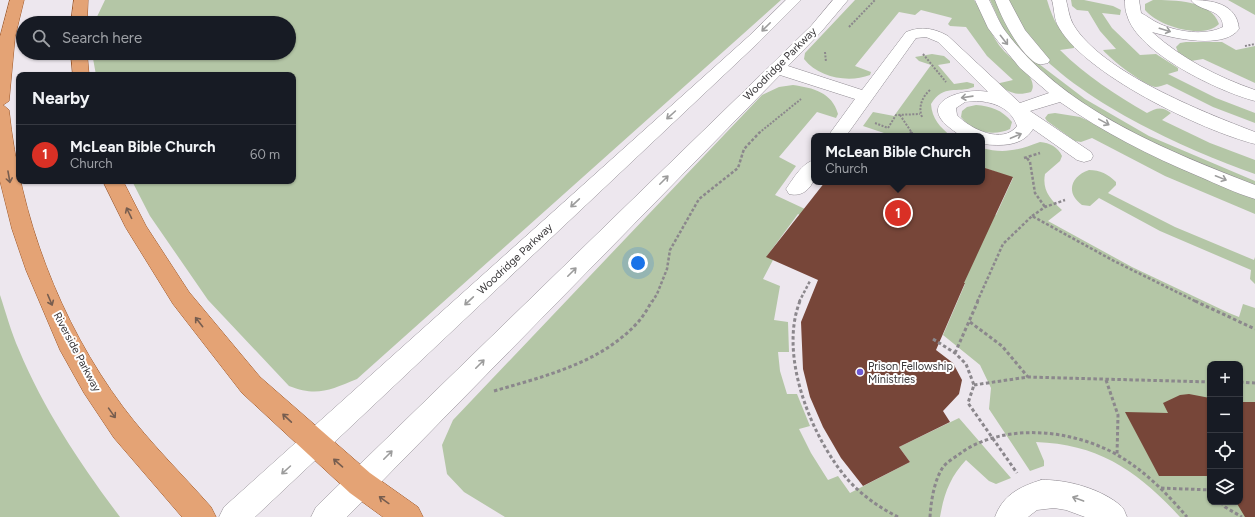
<!DOCTYPE html>
<html lang="en">
<head>
<meta charset="utf-8">
<style>
  body { margin:0; font-family:Figtree,sans-serif; background:#20242c; color:#f1f3f6 }
  .controls { position:absolute; right:12px; bottom:12px; display:grid; overflow:hidden; border-radius:8px; box-shadow:0 1px 3px #0004 }
  .controls button { width:36px; height:36px; display:grid; place-items:center; padding:0; border:0; border-bottom:1px solid #363941; background:#171b24; color:#f1f3f6; font:20px sans-serif }
  .you { position:absolute; left:638px; top:263px; width:14px; height:14px; margin:-10px; border:3px solid #fff; border-radius:50%; background:#1a73e8; box-shadow:0 0 0 6px #1a73e833 }
  .badge { display:grid; place-items:center; width:26px; height:26px; border-radius:50%; background:#d93025; color:#fff; font-size:13px; font-weight:700 }
  .pin { position:absolute; translate:-50% -50%; border:2px solid #fff; box-shadow:0 1px 4px #0006 }
  .popup { position:absolute; left:811px; top:133px; width:174px; height:52px; box-sizing:border-box; display:grid; place-content:center; border-radius:8px; background:#171b24; filter:drop-shadow(0 1px 3px #0005); font-size:13px; white-space:nowrap; color:#9ea1a6 }
  .popup b { font-size:15px; color:#f1f3f6 }
  .popup::after { content:''; position:absolute; left:50%; top:100%; margin-left:-8px; border:8px solid transparent; border-top-color:#171b24 }
  .list { margin:0; padding:0; list-style:none }
  h2 { display:flex; justify-content:space-between; align-items:center; height:52px; margin:0; padding:0 16px; font-size:17px }
  h2 small { font-size:13px; font-weight:400; color:#9ea1a6 }
  .list li { display:grid; grid-template-columns:26px 1fr auto; gap:12px; align-items:center; box-sizing:border-box; height:60px; padding:0 16px; border-top:1px solid #363941 }
  .list b { display:block; font-size:15px; white-space:nowrap }
  .list p { margin:0; font-size:13px; white-space:nowrap; color:#9ea1a6 }
  .list em { font-size:13px; font-style:normal; color:#9ea1a6 }
  .icon { flex:none; width:22px; height:22px; fill:none; stroke:currentColor; stroke-width:2; stroke-linecap:round; stroke-linejoin:round }
  .map { position:relative; flex:none; width:1255px; height:517px; overflow:hidden }
  .search { position:absolute; background:#171b24; box-shadow:0 1px 3px #0004; left:16px; top:16px; width:280px; height:44px; display:flex; align-items:center; gap:10px; box-sizing:border-box; padding:0 14px; border-radius:22px; color:#9ea1a6; font-size:15px }
  .panel { position:absolute; background:#171b24; box-shadow:0 1px 3px #0004; left:16px; top:72px; width:280px; height:112px; border-radius:8px }
  .map>svg:first-child { display:block }
</style>
</head>
<body>
<div class="map">
<svg width="1255" height="517" viewBox="0 0 1255 517">
  <rect width="100%" height="100%" fill="#ede7ee"/>
  <path fill="#b4c6a6" fill-rule="evenodd" d="M 105,0 L 781,0 L 357,379 C 330,390 317,397 289,386 L 208,300 L 150,216 L 132,181 L 293,181 L 293,75 L 96,75 L 92,53 L 289,53 L 289,23 L 94,23 Z
    M 855,0 L 974,0 C 986,16 990,36 1004,51 C 1013,61 1040,78 1031,92 C 1017,96 1010,93 998,85 L 1000,83 L 1013,80 L 987,56 L 966,27 L 950,26 L 948,24 L 952,18 L 921,10 L 915,15 L 899,12 L 855,66 L 871,72 L 870,75 C 849,83 819,78 804,59 L 805,53 Z
    M 990,0 L 997,0 L 1039,64 L 1085,99 L 1149,136 L 1255,181 L 1255,188 L 1179,157 L 1099,115 L 1045,77 L 1005,33 Z
    M 1008,0 L 1047,0 C 1054,23 1059,29 1074,46 L 1074,48 L 1060,50 C 1086,76 1116,95 1147,113 C 1156,108 1162,106 1171,113 L 1162,120 L 1210,143 L 1255,160 L 1255,174 C 1184,149 1076,100 1028,41 C 1020,30 1014,13 1008,0 Z
    M 1084,0 L 1113,6 L 1121,10 L 1120,15 L 1102,13 L 1112,28 L 1140,55 L 1156,54 L 1178,68 L 1178,71 L 1168,74 L 1216,98 L 1255,113 L 1255,123 L 1213,107 L 1167,84 C 1163,85 1159,87 1155,87 C 1144,85 1110,59 1103,50 L 1116,49 L 1100,31 L 1088,11 L 1077,10 L 1072,6 L 1071,0 Z
    M 1153,0 C 1174,0 1211,0 1219,24 C 1203,40 1158,26 1145,10 L 1145,4 Z
    M 1228,0 L 1255,0 L 1255,15 Z
    M 1186,42 L 1222,42 L 1236,50 L 1255,46 L 1255,83 L 1203,59 L 1191,61 L 1178,52 L 1176,47 L 1180,43 Z
    M 932,54 L 944,56 L 950,61 L 950,63 L 938,65 L 954,84 L 967,82 L 974,84 L 974,87 C 957,94 944,83 931,104 C 932,119 940,127 951,136 L 893,136 L 863,126 L 873,112 L 894,116 L 931,65 L 919,61 L 915,57 Z
    M 793,85 C 813,88 832,92 838,114 L 836,118 L 817,112 L 779,157 L 796,166 L 775,195 L 805,209 L 806,218 L 798,214 L 767,256 L 773,260 L 763,279 L 780,286 L 774,320 L 788,322 L 789,352 L 778,352 L 780,371 L 787,394 L 797,394 L 810,426 L 799,429 L 811,453 L 828,480 L 838,476 L 850,493 L 910,462 L 899,447 L 959,418 L 1011,478 L 996,484 L 989,481 L 966,460 C 950,477 944,494 940,517 L 505,517 L 464,492 L 447,474 L 442,445 L 453,420 L 762,95 L 779,87 Z
    M 976,105 C 991,106 1002,110 1012,122 L 1010,129 C 993,137 972,132 961,117 L 962,111 L 967,107 Z
    M 1055,113 L 1080,117 L 1255,198 L 1255,214 L 1165,176 L 1092,138 L 1081,142 L 1075,141 L 1047,121 L 1045,118 L 1048,114 Z
    M 1040,142 C 1050,143 1058,147 1062,156 L 1060,161 L 1045,174 C 1042,190 1050,199 1062,210 L 1048,221 L 1132,267 L 1229,313 L 1239,317 L 1243,304 L 1255,308 L 1255,517 L 1180,517 C 1139,472 1099,444 1036,442 L 1044,461 L 1044,466 L 1030,471 L 989,409 L 991,388 L 980,365 L 943,335 L 965,284 L 957,280 L 988,212 L 996,215 L 1013,178 L 982,167 L 982,148 C 1004,154 1019,150 1040,142 ZM 1210,364 L 1240,364 L 1240,502 L 1210,502 Z
    M 1089,170 C 1100,170 1108,174 1116,182 L 1116,185 L 1108,193 L 1175,227 L 1254,260 L 1255,257 L 1255,284 L 1250,279 L 1251,270 L 1160,231 L 1099,198 L 1090,206 L 1082,205 C 1065,193 1071,176 1089,170 Z
    M 0,295 C 6,313 11,332 19,350 C 44,410 81,465 120,517 L 0,517 Z"/>
  <path fill="#774639" d="M 982,167 L 1013,177 L 964,283 L 965,283 L 936,350 L 953,363 L 962,380 L 959,394 L 943,411 L 950,422 L 899,447 L 910,462 L 863,486 L 841,458 L 823,427 L 810,397 L 803,369 L 801,322 L 818,280 L 766,257 L 825,182 L 982,182 Z
    M 1189,394 L 1210,398 L 1210,476 L 1159,476 L 1125,412 L 1168,413 L 1163,403 L 1180,395 Z
    M 1240,402 L 1255,402 L 1255,517 L 1245,517 L 1236,502 L 1240,502 Z"/>
  <g fill="none" stroke-linecap="round" stroke-linejoin="round">
    <defs>
      <path id="minor" d="M 786,0 L 801,0 L 759,42 L 255,517 L 219,517 L 224,507 L 749,36 Z
        M 833,0 L 848,0 L 821,32 L 788,66 L 862,90 L 906,32 C 921,26 934,28 948,36 L 1020,103 L 1049,93 L 1020,68 L 997,40 L 988,28 L 975,0 L 989,0 C 995,11 999,23 1006,32 C 1066,111 1166,150 1255,185 L 1255,199 C 1235,193 1217,184 1198,176 C 1150,156 1103,132 1060,102 L 1030,111 L 1091,152 L 1093,156 L 1091,160 L 1084,162 L 1077,160 L 1033,129 C 1022,147 1001,146 982,144 L 982,136 C 976,136 969,137 963,136 C 959,135 954,131 950,128 C 915,101 965,87 988,92 L 938,42 L 926,37 L 916,38 L 846,136 L 828,136 L 855,99 L 780,75 L 347,517 L 311,517 L 316,507 L 811,26 ZM 977,101 C 994,102 1011,108 1017,126 C 1003,145 970,129 957,115 L 956,108 L 965,102 Z
        M 995,0 L 1009,0 L 1025,30 L 1050,60 L 1048,63 C 1044,64 1040,65 1036,63 C 1018,51 1002,19 995,0 Z
        M 1052,0 L 1066,0 C 1068,7 1069,17 1073,24 C 1101,72 1203,112 1255,132 L 1255,144 C 1203,131 1081,73 1057,24 C 1054,17 1054,7 1052,0 Z
        M 1125,0 L 1139,0 L 1141,13 C 1147,16 1153,21 1160,24 C 1178,32 1205,36 1223,27 C 1223,8 1199,12 1191,0 C 1211,0 1237,3 1239,29 C 1224,50 1172,38 1152,32 C 1182,59 1218,77 1255,90 L 1255,101 C 1220,92 1137,53 1127,15 C 1125,11 1125,5 1125,0 Z
        M 814,160 C 814,165 816,174 814,179 C 810,191 800,197 789,194 L 786,189 C 793,179 802,163 814,160 Z
        M 1041,480 C 1066,479 1102,489 1121,506 C 1124,508 1125,513 1127,517 L 1085,517 L 1066,510 L 1054,508 L 1037,510 L 1028,517 L 995,517 C 1003,495 1019,487 1041,480 Z"/>
      <path id="major" d="M 10,0 L 24,0 L 15,37 L 9,101 L 3,105 L 9,110 C 20,216 59,321 123,407 C 150,443 182,474 211,507 L 216,517 L 182,517 L 114,438 L 84,393 L 60,350 L 26,270 L 12,229 L 0,181 L 0,37 Z
        M 74,0 L 88,0 L 87,23 L 71,23 Z
        M 71,53 L 87,53 L 89,75 L 73,75 Z
        M 103,181 L 123,181 L 146,226 L 189,292 L 260,377 L 370,473 L 418,507 L 423,517 L 383,517 L 350,493 L 242,393 L 173,304 L 126,228 Z"/>
    </defs>
    <use href="#minor" stroke="#908b92" stroke-width="1"/>
    <use href="#major" stroke="#9d5525" stroke-width="1"/>
    <path stroke="#8b878c" stroke-width="2" stroke-dasharray="2 1.5" stroke-linecap="butt" d="M 849,27 L 875,0
      M 1245,46 L 1255,44
      M 825,52 L 826,62
      M 923,54 L 946,82
      M 900,115 L 912,133
      M 922,117 C 918,107 922,97 930,90
      M 875,123 L 888,128 L 896,115 L 920,114
      M 759,133 L 801,99"/>
    <path stroke="#8b878c" stroke-width="2.5" stroke-dasharray="3 2" stroke-linecap="butt" d="M 910,132 L 916,136
      M 1024,158 L 1040,153
      M 1027,158 L 1030,162 L 1035,193 L 1045,207
      M 1032,216 L 1045,207 L 1065,200
      M 652,302 L 657,294 L 667,269 L 670,250 L 699,199 L 738,168 L 744,149 L 760,132
      M 799,302 L 810,281
      M 977,302 L 1003,244 L 1032,216 L 1114,261 L 1197,302"/>
    <path stroke="#8b878c" stroke-width="3" stroke-dasharray="3.5 2.5" stroke-linecap="butt" d="M 800,301 C 778,356 812,439 849,481 C 863,496 880,508 898,517
      M 1195,301 L 1255,329
      M 970,322 L 1002,346 L 1028,377
      M 933,339 L 955,353 L 966,364 L 974,385 L 968,403 L 1017,473
      M 955,353 L 978,301
      M 1106,380 L 1118,415 L 1117,455
      M 1240,382 L 1255,383
      M 974,385 L 1028,377 L 1210,382
      M 494,391 C 545,376 602,363 639,321 C 644,315 648,308 652,301
      M 1161,488 L 1210,490
      M 1221,502 L 1225,507 L 1242,517
      M 930,517 C 931,501 934,481 943,467 C 948,461 956,457 962,452 C 1004,424 1064,429 1108,450 C 1139,465 1166,492 1187,517"/>
    <use href="#minor" fill="#fff" fill-rule="evenodd"/>
    <use href="#major" fill="#e4a375" fill-rule="evenodd"/>
  </g>
  <defs><path id="oneway-shaft" d="M-6 0H5M1.5-3L5.5 0L1.5 3" fill="none" stroke-width="1.6" stroke-linecap="round" stroke-linejoin="round"/></defs>
  <g stroke="#9c9c9c">
    <use href="#oneway-shaft" transform="translate(766 27) rotate(135)"/>
    <use href="#oneway-shaft" transform="translate(1165 30) rotate(17)"/>
    <use href="#oneway-shaft" transform="translate(1004 40) rotate(52)"/>
    <use href="#oneway-shaft" transform="translate(967 97) rotate(172)"/>
    <use href="#oneway-shaft" transform="translate(671 115) rotate(138)"/>
    <use href="#oneway-shaft" transform="translate(1104 122) rotate(29)"/>
    <use href="#oneway-shaft" transform="translate(1016 136) rotate(-23)"/>
    <use href="#oneway-shaft" transform="translate(1221 178) rotate(22)"/>
    <use href="#oneway-shaft" transform="translate(664 180) rotate(-45)"/>
    <use href="#oneway-shaft" transform="translate(575 203) rotate(137)"/>
    <use href="#oneway-shaft" transform="translate(572 272) rotate(-45)"/>
    <use href="#oneway-shaft" transform="translate(469 301) rotate(137)"/>
    <use href="#oneway-shaft" transform="translate(480 364) rotate(-45)"/>
    <use href="#oneway-shaft" transform="translate(388 455) rotate(-45)"/>
    <use href="#oneway-shaft" transform="translate(286 470) rotate(138)"/>
    <use href="#oneway-shaft" transform="translate(1078 499) rotate(-160)"/>
  </g>
  <g stroke="#765d4f">
    <use href="#oneway-shaft" transform="translate(9 177) rotate(80)"/>
    <use href="#oneway-shaft" transform="translate(129 213) rotate(-116)"/>
    <use href="#oneway-shaft" transform="translate(50 300) rotate(67)"/>
    <use href="#oneway-shaft" transform="translate(199 322) rotate(-128)"/>
    <use href="#oneway-shaft" transform="translate(112 413) rotate(55)"/>
    <use href="#oneway-shaft" transform="translate(287 418) rotate(-137)"/>
    <use href="#oneway-shaft" transform="translate(338 463) rotate(-139)"/>
    <use href="#oneway-shaft" transform="translate(384 500) rotate(-144)"/>
  </g>
  <circle fill="#6d5ad4" stroke="#fff" stroke-width="1.5" cx="860" cy="372" r="4"/>
  <g text-anchor="middle" dominant-baseline="central" stroke-width="4" stroke-linejoin="round" paint-order="stroke">
    <g font-size="11" fill="#3a383a" stroke="#fff">
      <text transform="translate(780 64) rotate(-45)">Woodridge Parkway</text>
      <text transform="translate(515 259) rotate(-43)">Woodridge Parkway</text>
      <text transform="translate(77 352) rotate(62)">Riverside Parkway</text>
    </g>
    <g font-size="11" fill="#3a383a" stroke="#fff" text-anchor="start">
      <text x="868" y="366">Prison Fellowship<tspan x="868" dy="13">Ministries</tspan></text>
    </g>
  </g>
</svg>
<div class="controls">
<button>+</button>
<button>−</button>
<button><svg class="icon" aria-label="locate" viewBox="0 0 24 24"><circle cx="12" cy="12" r="6"/><path d="M12 2v4M12 18v4M2 12h4M18 12h4"/></svg></button>
<button><svg class="icon" aria-label="layers" viewBox="0 0 24 24"><path d="M12 4l9 5-9 5-9-5zM3 14l9 5 9-5"/></svg></button>
</div>
<div class="you"></div>
<div class="pin badge" style="left:898px;top:213px">1</div>
<div class="popup"><b>McLean Bible Church</b>Church</div>
<div class="search"><svg class="icon" aria-label="search" viewBox="0 0 24 24"><circle cx="10" cy="10" r="6"/><path d="M15 15l6 6"/></svg>Search here</div>
<section class="panel">
<h2>Nearby<small></small></h2>
<ul class="list">
<li><span class="badge">1</span><div><b>McLean Bible Church</b><p>Church</p></div><em>60 m</em></li>
</ul>
</section>
</div>
</body>
</html>
